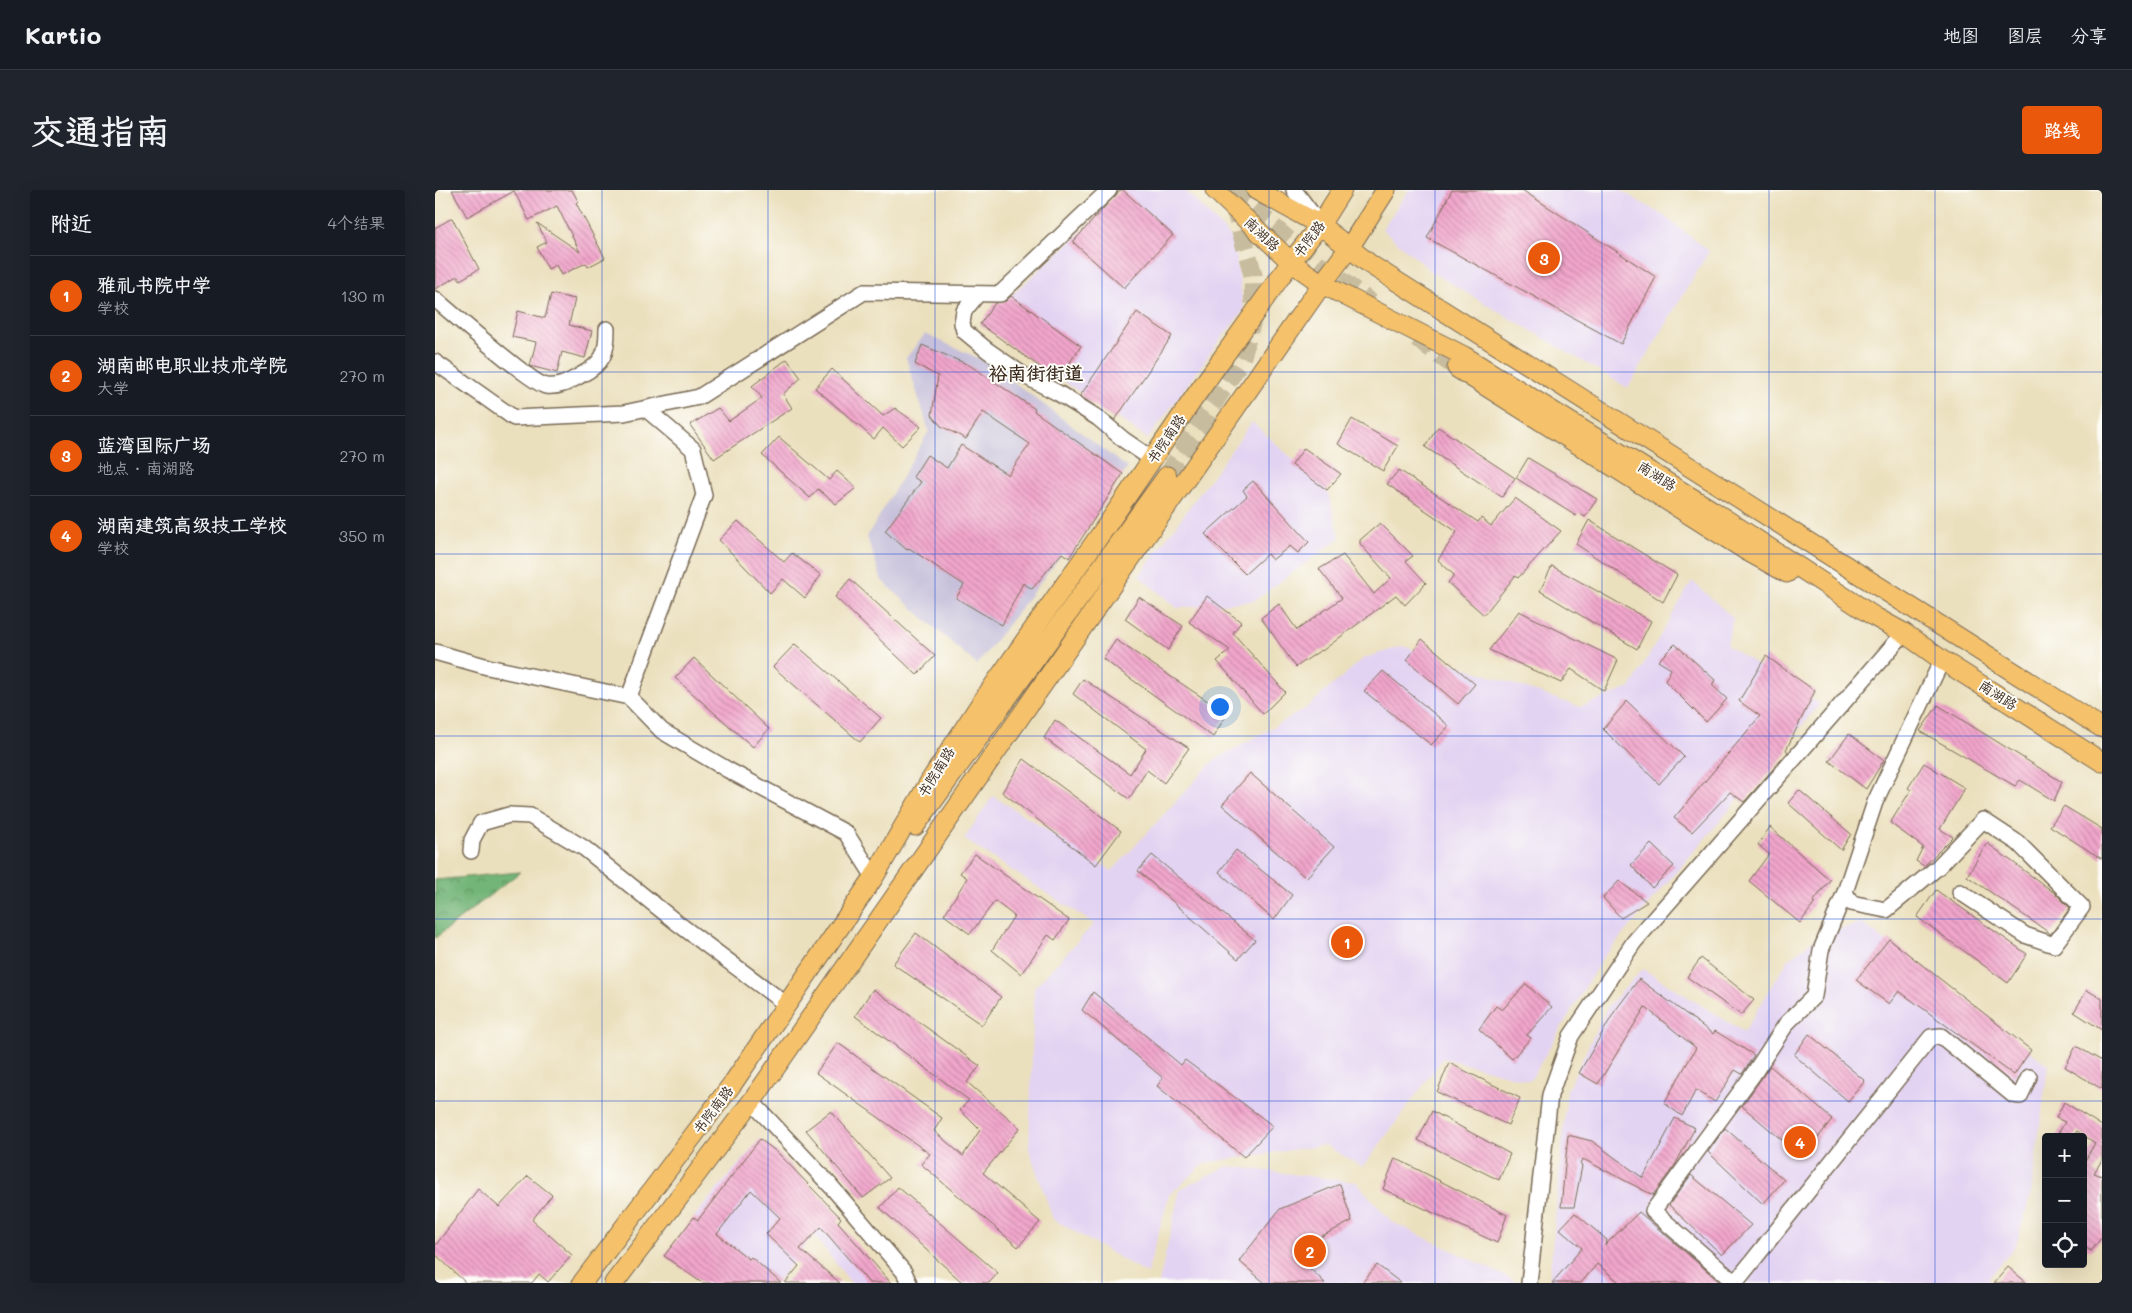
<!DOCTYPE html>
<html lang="zh">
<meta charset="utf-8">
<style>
body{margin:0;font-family:Mali,"LXGW WenKai TC",sans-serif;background:#20242c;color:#f1f3f6}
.controls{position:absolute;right:15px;bottom:15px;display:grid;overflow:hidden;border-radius:5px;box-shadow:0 5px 20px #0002}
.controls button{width:45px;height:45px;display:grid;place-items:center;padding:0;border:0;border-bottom:1px solid #363941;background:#171b24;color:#f1f3f6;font:25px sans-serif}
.you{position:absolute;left:784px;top:516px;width:18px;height:18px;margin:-12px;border:4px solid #fff;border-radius:50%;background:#1a73e8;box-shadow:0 0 0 8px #1a73e833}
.badge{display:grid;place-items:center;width:32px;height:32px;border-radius:50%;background:#ea580c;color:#fff;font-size:16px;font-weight:700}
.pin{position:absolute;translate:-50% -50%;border:2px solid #fff;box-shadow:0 1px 5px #0006}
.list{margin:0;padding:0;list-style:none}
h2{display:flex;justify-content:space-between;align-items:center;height:65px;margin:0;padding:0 20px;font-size:21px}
h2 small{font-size:16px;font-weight:400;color:#9ea1a6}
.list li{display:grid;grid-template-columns:32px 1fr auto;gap:15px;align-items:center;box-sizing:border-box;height:80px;padding:0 20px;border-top:1px solid #363941}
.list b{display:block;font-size:19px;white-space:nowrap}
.list p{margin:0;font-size:16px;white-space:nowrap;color:#9ea1a6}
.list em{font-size:16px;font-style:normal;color:#9ea1a6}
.icon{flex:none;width:28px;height:28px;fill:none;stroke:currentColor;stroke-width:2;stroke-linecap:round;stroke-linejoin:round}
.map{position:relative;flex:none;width:1667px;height:1093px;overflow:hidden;border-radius:5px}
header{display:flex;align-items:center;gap:30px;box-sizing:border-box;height:70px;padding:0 25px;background:#171b24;border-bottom:1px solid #363941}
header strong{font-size:24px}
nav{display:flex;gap:28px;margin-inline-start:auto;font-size:18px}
.intro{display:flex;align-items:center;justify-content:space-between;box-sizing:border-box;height:120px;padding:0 30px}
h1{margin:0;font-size:35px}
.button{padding:12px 22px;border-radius:5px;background:#ea580c;color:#fff;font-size:18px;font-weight:700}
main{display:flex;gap:30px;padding:0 30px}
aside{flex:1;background:#171b24;border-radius:5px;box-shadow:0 5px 20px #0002}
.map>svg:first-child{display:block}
.built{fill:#e3d3f2}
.industrial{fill:#c6c0da}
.forest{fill:url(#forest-crowns);stroke:#57704b}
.building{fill:url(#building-back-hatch)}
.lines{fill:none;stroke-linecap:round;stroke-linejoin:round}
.major-tunnel{stroke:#c8bc9e;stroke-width:19;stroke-dasharray:19 9;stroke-linecap:butt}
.minor-casing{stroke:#796a56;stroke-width:18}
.major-casing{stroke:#796a56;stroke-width:21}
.minor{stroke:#fff;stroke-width:15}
.major{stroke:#f5c16b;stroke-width:19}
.grid{fill:none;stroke:#1d4ed8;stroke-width:1;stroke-opacity:0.55}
.labels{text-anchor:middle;stroke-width:4;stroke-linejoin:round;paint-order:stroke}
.street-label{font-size:14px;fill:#3b2a1e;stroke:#fdfcf7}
.district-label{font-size:19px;font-weight:bold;fill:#3b2a1e;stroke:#fdfcf7}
</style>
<header>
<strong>Kartio</strong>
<nav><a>地图</a><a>图层</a><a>分享</a></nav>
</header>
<div class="intro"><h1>交通指南</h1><a class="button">路线</a></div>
<main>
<aside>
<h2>附近<small>4个结果</small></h2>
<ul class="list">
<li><span class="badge">1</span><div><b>雅礼书院中学</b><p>学校</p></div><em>130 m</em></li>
<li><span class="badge">2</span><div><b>湖南邮电职业技术学院</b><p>大学</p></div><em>270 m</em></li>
<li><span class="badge">3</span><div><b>蓝湾国际广场</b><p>地点 · 南湖路</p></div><em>270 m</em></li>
<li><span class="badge">4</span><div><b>湖南建筑高级技工学校</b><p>学校</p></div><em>350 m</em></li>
</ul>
</aside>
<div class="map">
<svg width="1667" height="1093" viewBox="0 0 1667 1093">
<defs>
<pattern id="forest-crowns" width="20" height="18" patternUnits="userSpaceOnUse" patternTransform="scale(1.25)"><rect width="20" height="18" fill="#73b578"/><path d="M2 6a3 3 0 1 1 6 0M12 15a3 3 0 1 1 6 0" fill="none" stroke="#609362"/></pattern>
<pattern id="building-back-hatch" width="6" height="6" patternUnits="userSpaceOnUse" patternTransform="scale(1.25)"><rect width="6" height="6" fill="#f2a6cc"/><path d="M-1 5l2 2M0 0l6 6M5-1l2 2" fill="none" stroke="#c587a5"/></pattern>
</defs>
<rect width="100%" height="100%" fill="#fdfcf7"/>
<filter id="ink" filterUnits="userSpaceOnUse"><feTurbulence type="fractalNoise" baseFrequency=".02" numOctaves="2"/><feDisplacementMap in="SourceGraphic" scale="10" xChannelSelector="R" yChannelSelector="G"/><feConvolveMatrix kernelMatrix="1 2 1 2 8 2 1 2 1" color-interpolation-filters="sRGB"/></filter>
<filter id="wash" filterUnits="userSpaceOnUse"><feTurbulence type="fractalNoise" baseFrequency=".0096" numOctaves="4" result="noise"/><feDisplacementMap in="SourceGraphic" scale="20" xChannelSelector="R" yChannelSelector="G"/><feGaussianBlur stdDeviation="1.12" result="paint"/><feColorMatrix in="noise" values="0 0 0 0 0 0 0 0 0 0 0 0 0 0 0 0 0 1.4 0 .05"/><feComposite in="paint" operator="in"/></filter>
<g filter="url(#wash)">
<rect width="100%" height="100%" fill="#ebe0be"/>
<path class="built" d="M692 0H750L799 50 809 120 784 151 713 249 545 134Z
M974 0H1185L1229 26 1274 61 1193 198 998 83 947 39Z
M817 232 892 300 905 348 819 411 742 418 704 386Z
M1257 391 1298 428 1292 456 1385 514 1166 770 1095 891 1008 868 928 977 890 955 770 973 734 1005 712 1084 618 1029 594 959 599 798 659 734 529 649 558 606 677 681 778 571 870 519 929 468 968 456 1145 517 1195 498Z
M1427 733 1613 875 1596 1004 1581 1055 1550 1093H1114L1132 900 1173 816 1208 779 1309 842 1353 770 1383 746Z
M325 949 444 1079 433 1093H416L379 1045 343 1091 259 1027Z
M793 976 921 992 957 1032 1079 1090V1093H724L745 999Z"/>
<path class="industrial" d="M490 144 552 172 693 278 542 475 447 391 432 347 494 241 471 168Z"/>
<path class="forest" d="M85 682 0 748V690Z"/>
<g id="blocks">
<path class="building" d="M17 0H137L143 11 141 13 170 68 153 77 151 73 126 85 121 75 113 79 102 57 112 52 102 33 145 62 122 16 94 30 79 1 32 27Z
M685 0H688L738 45 689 98 638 52Z
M1017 0H1087L1221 87 1186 154 992 48Z
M17 28 44 79 25 90 23 86 0 99V38Z
M116 104 140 109 134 135 157 141 150 168 127 162 122 183 95 176 101 152 77 147 83 121 110 128Z
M576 106 646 156 623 190 545 134 560 113 571 111Z
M702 122 737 146 680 230 645 206Z
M487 155 534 175 600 219 599 221 688 284 634 368 627 363 597 399 588 393 567 435 521 408 529 395 474 358 472 360 450 341 486 292 478 287 492 265 512 278 526 255 573 285 595 254 548 222 531 249 506 236 497 225 503 186 480 174Z
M352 169 366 188 348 204 357 218 279 269 255 235 283 218 294 231 327 208 317 196Z
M397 179 448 226 460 218 486 237 467 256 448 238 439 249 380 198Z
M917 229 963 256 948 281 903 254Z
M1003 237 1080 288 1067 307 990 257Z
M344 247 394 290 402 281 421 298 401 314 383 299 375 308 327 265Z
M869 258 906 284 892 300 857 275Z
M1093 268 1162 309 1150 327 1144 323 1141 326 1081 288Z
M964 280 1043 332 1046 328 1056 336 1080 308 1126 341 1083 388 1080 386 1049 425 1013 393 1019 385 1003 370 1022 342 952 294Z
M818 291 874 352 863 363 855 356 837 370 832 364 810 384 770 344 812 306 808 300Z
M1154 330 1242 385 1228 412 1141 354Z
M303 331 349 372 357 363 386 385 370 408 348 389 335 403 284 350Z
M945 333 978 366 971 371 991 393 970 415 961 405 887 461 886 460 861 477 826 428 844 414 862 440 907 408 884 379 908 365 939 404 956 388 925 354V350Z
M1117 376 1216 431 1202 459 1105 401Z
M415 389 500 466 482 485 400 407Z
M772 406 806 432 798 443 850 502 828 524 782 471 795 460 754 432Z
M704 407 748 436 733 460 690 429Z
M1084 421 1183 470 1169 501 1136 479 1126 493 1054 460Z
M987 449 1040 494 1023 514 972 470Z
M681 450 792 524 778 547 668 469Z
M360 454 446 528 425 552 338 477Z
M1240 454 1280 490 1277 495 1292 509 1271 532 1230 491 1236 479 1223 471Z
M1331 466 1380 501 1351 560 1353 562 1309 612 1295 602 1257 642 1239 628 1325 526 1304 511Z
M259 468 334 539 318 557 240 488Z
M948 481 1014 536 996 555 929 501Z
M648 489 754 558 729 593 712 580 694 609 609 548 620 530 695 584 711 559 638 504Z
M1192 511 1249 567 1224 594 1168 539Z
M1503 515 1627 592 1619 611 1585 590 1580 596 1485 541Z
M1414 544 1449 570 1431 599 1394 571Z
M589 569 686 641 661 675 567 602Z
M1489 573 1530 598 1505 639 1518 647 1489 676 1481 671 1488 657 1455 633 1476 600 1473 598Z
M815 583 899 657 871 688 787 615Z
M1364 600 1416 644 1406 660 1353 613Z
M1629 616 1667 639V669L1615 636Z
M1335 637 1395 690 1378 712 1380 713 1365 733 1314 691 1334 664 1323 655Z
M1552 653 1621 704 1635 718 1616 744 1532 686Z
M1216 654 1239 676 1217 698 1196 675Z
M801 660 857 705 839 730 784 682Z
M540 664 634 730 620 750 613 745 586 784 557 760 579 726 560 711 535 744 509 725 532 688 525 683Z
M717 665 820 750 803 769 703 681Z
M1184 691 1212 712 1186 728 1168 708Z
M1501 700 1592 764 1573 793 1482 727Z
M481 743 566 807 547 835 458 774Z
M1454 749 1596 860 1579 885 1464 801 1454 814 1421 790Z
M1266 768 1319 810 1306 825 1252 787Z
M1204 789 1278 844 1280 841 1319 865 1307 884 1300 880 1280 912 1261 900 1247 926 1229 913 1261 858 1210 817 1163 894 1144 883 1180 821Z
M1091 794 1117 817 1092 845 1096 848 1077 869 1044 839 1061 816 1067 820Z
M438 799 545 876 532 892 585 938 548 983 605 1032 583 1057 486 974 495 964 381 883 403 853 507 928 499 941 528 966 545 940 525 920 534 910 420 826Z
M1652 800 1667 809V840L1639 822Z
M658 802 746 875 750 870 838 936 809 967 722 896 728 888 647 820Z
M1374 844 1430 891 1413 911 1359 865Z
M1641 856 1667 871V899L1630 877Z
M1014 873 1085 908 1073 935 1002 902Z
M1335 876 1397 929 1368 968 1307 916Z
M1629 912 1667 936V970L1659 983 1667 986V1047L1656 1061 1648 1056V974L1660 953 1642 941 1639 947H1621L1630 932 1621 928Z
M396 921 455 988 428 1008 371 940Z
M997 921 1075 964 1064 990 983 950Z
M1240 928 1260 938 1240 975 1218 1005 1148 969 1145 974 1147 976 1139 1017H1126L1133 945 1157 951 1208 988Z
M1290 938 1349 990 1328 1014 1273 962Z
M325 949 343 963 406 1028 403 1032 456 1093H434L386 1037 365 1059 405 1093H350L364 1076 331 1044 345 1028 316 1000 282 1044 314 1069 316 1067 346 1093H267L229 1066 259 1027 263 1030Z
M960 968 1072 1025 1062 1053 948 999Z
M1256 985 1316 1035 1287 1065 1234 1015Z
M93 986 117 1005 97 1030 137 1065 113 1092 104 1084 97 1093H31L0 1064V1056L43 999 64 1017Z
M905 994 917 1031 857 1061 890 1093H830L804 1071 845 1019Z
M463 997 563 1083 554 1093H528L445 1018Z
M1204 1022 1286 1093H1185L1162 1074 1146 1093H1117L1147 1058 1125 1039 1140 1023 1172 1050 1170 1055Z
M942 1075 966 1093H927Z
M1573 1077 1592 1093H1559Z"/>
</g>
</g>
<g filter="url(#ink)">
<use href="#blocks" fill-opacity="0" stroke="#796a56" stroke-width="1"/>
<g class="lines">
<path class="major-tunnel" d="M797 0 862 58 936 113
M982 148 1022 178
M732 286 806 170 819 123 818 85 795 0"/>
<defs>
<path id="minor" d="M859 0 883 32
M543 104 529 121 527 133 529 141 552 160 588 185 623 203 663 228 689 250 717 269
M0 109C17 123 97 194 111 196 125 198 135 191 146 185 169 173 172 163 172 139
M0 172 79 228 189 223 264 207 429 102 565 104 674 0
M0 462 53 477 194 507 227 541 293 580 411 643 439 687
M1507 470 1440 612 1410 702 1416 713 1451 720 1503 677 1548 630 1583 653 1647 717 1619 755 1590 745 1525 702
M194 507 269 305 258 259 211 219
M36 661 37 650 46 633 74 625 95 626 149 658 241 732 352 815
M316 911 395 995 469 1082 474 1093
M1094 1093 1115 905 1136 846 1199 752 1469 443
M1300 1093 1218 1021 1317 886 1352 833 1379 806 1386 760 1410 702
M1300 1093 1496 847 1506 846 1578 905 1585 906 1594 887"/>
<path id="major" d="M780 0 856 72 887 94 1029 166 1278 321 1440 427 1469 443 1507 470 1667 572
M821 0 885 35 936 75 1667 538
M1022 178 1312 361 1352 383
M480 636 732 286
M147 1093 298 893 439 687 495 591 544 516 672 335 761 205 856 72 885 35 907 0
M179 1093 320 907 887 94 914 58 951 0"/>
</defs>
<use href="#minor" class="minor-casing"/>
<use href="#major" class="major-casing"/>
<use href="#minor" class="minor"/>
<use href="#major" class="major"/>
</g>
</g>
<path class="grid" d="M167 0V1093M333 0V1093M500 0V1093M667 0V1093M834 0V1093M1000 0V1093M1167 0V1093M1334 0V1093M1500 0V1093M0 182H1667M0 364H1667M0 546H1667M0 729H1667M0 911H1667"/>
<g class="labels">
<g class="street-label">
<text transform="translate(827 44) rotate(43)" y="5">南湖路</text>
<text transform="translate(874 49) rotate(-53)" y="5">书院路</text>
<text transform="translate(731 249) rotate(-56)" y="5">书院南路</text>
<text transform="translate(1222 286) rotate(32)" y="5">南湖路</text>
<text transform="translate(1563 505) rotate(33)" y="5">南湖路</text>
<text transform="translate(501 582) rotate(-58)" y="5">书院南路</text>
<text transform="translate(278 920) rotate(-53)" y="5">书院南路</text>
</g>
<g class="district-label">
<text x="601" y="190">裕南街街道</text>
</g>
</g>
</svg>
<div class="controls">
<button>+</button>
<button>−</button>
<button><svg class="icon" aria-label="locate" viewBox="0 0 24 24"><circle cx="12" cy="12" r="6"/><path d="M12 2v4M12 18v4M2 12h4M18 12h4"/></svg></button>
</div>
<div class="you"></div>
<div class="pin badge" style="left:912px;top:752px">1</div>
<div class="pin badge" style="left:875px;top:1061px">2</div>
<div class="pin badge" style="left:1109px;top:68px">3</div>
<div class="pin badge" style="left:1365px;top:952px">4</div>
</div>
</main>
